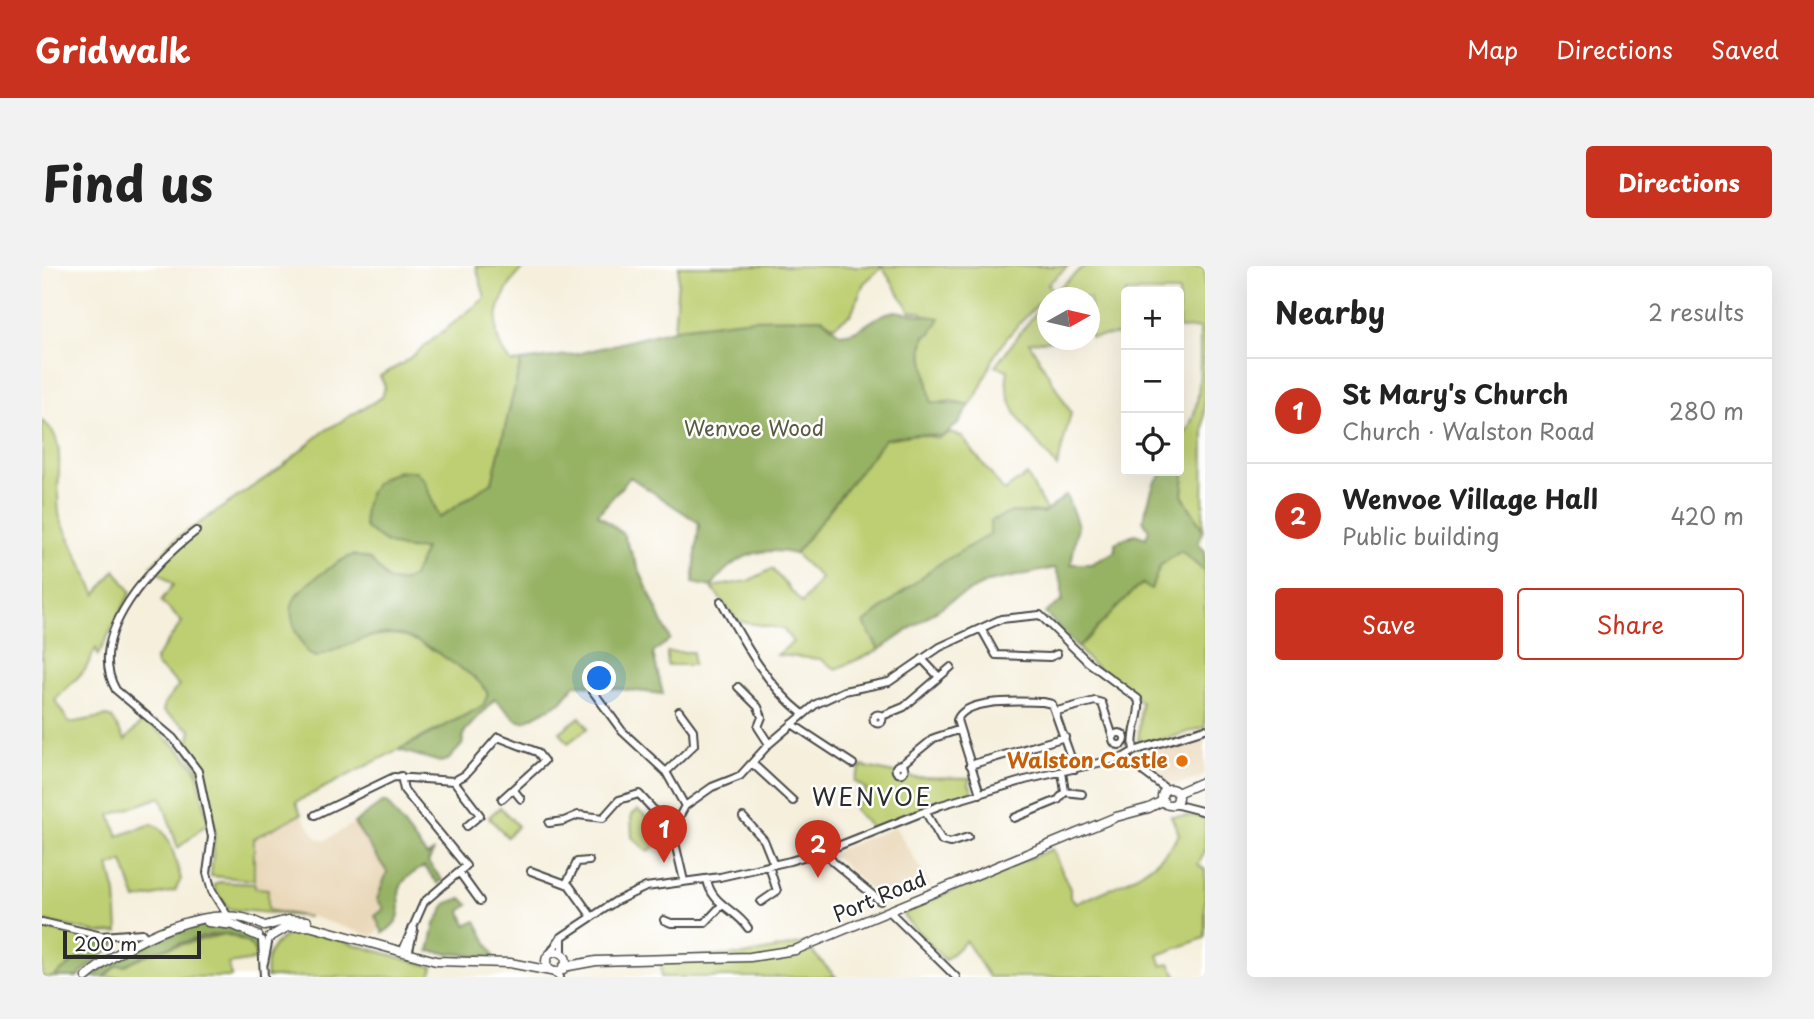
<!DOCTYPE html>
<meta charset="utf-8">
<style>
body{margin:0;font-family:"Playpen Sans",sans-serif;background:#f2f2f2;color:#222}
.controls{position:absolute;right:21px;top:21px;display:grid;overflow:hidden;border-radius:7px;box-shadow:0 7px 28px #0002}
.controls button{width:63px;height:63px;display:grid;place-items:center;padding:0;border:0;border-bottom:2px solid #e0e0e0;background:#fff;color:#222;font:35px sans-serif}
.compass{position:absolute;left:995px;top:21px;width:63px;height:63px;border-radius:50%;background:#fff;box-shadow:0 7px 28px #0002;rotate:82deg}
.scale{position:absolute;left:21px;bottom:18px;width:138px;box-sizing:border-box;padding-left:7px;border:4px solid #2b2b2b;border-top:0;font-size:19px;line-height:24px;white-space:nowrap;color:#2b2b2b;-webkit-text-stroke:5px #fff;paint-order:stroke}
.you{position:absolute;left:558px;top:413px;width:24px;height:24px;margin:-18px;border:5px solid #fff;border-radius:50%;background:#1a73e8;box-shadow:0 0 0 10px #1a73e833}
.badge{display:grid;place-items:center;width:46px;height:46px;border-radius:50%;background:#c8321e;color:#fff;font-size:23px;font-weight:700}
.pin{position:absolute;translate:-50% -58px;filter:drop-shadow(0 2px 4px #0008)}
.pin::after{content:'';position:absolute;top:37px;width:24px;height:21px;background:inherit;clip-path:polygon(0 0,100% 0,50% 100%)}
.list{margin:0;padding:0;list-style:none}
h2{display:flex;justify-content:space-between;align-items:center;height:91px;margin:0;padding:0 28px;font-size:30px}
h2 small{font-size:23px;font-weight:400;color:#767676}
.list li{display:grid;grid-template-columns:46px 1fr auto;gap:21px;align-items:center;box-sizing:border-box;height:105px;padding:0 28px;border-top:2px solid #e0e0e0}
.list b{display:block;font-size:26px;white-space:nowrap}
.list p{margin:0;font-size:23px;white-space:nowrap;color:#767676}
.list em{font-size:23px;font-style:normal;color:#767676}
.actions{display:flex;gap:14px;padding:21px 28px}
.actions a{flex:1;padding:16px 0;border:2px solid #c8321e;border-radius:7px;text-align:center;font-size:24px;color:#c8321e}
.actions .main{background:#c8321e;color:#fff}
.icon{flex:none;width:38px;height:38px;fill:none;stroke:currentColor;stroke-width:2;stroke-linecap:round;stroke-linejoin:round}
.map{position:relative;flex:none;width:1163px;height:711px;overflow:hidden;border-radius:7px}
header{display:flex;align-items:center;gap:42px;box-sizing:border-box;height:98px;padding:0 35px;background:#c8321e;color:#fff}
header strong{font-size:33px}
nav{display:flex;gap:38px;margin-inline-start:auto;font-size:24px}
.intro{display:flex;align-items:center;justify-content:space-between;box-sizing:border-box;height:168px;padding:0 42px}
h1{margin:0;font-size:49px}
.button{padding:18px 32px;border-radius:7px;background:#c8321e;color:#fff;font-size:24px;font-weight:700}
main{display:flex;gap:42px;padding:0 42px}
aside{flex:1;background:#fff;border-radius:7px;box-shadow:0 7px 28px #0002}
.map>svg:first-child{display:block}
.built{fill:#ead8ba}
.green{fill:#bdcf72;stroke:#747d4e;stroke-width:2}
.forest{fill:#96b264;stroke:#606e48;stroke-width:2}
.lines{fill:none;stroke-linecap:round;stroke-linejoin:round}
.minor-casing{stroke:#494846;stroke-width:10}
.major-casing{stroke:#494846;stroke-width:11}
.minor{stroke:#fff;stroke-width:6}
.major{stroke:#fff;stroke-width:8}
.food-dot{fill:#e8710a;stroke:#fff;stroke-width:2.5}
.labels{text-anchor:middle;stroke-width:5;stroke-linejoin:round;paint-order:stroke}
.park-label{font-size:21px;fill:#575c40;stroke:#fff}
.food-label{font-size:21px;font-weight:bold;fill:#c56008;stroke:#fff;text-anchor:end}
.street-label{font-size:21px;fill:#2b2b2b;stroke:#fff}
.quarter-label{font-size:24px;letter-spacing:2px;fill:#2b2b2b;stroke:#fff}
</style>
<header>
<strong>Gridwalk</strong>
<nav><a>Map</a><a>Directions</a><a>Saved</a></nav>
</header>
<div class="intro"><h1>Find us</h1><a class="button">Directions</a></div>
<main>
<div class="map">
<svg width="1163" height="711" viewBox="0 0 1163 711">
<rect width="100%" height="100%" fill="#fff"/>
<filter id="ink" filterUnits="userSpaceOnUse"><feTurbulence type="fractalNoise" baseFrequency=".0143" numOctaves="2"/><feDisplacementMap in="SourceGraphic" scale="14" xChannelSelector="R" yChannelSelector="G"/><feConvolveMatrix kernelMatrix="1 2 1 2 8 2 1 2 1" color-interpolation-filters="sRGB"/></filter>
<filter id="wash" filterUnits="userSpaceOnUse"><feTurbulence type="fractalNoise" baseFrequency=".00686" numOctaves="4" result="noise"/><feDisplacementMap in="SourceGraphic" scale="28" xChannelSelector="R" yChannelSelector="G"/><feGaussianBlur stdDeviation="1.57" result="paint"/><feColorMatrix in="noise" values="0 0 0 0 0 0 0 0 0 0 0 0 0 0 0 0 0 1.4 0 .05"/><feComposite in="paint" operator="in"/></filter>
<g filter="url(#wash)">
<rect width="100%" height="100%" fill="#f5efdc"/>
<path class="built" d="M1163 465V509L1155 513 1133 519 1123 518 1093 493 1091 488Z
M259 548 275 572 282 575 312 557 346 606 335 633 342 643 336 657 339 663 330 670 264 649 225 644 213 622 212 572Z
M853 561 889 620 846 634 838 632 792 590 798 583Z"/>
<path class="green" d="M434 0H483C458 26 440 66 470 97L479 95 450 216 397 252 383 216 374 206 354 205 383 283 371 312 359 316 347 315 328 294 297 295 255 328 250 340 253 365 266 388 274 391C310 377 345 356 383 377 394 383 403 392 414 399 428 408 445 415 446 433L441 440 254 536 259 548 212 572V614L169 610 173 564 163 515 145 483 149 464 121 445 123 437 137 419 114 399 113 393 140 356 119 335 131 319 109 300 134 273 238 202 281 166 340 131 343 120 338 110 360 98 443 32Z
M637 0H1026L1006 18 1010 23C991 45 963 68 950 95 942 111 940 124 928 139L911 135 889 137 880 82 883 70 894 60 879 46 868 45 840 1 822 17 809 48 792 60 780 52 710 53 632 64Z
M1042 0H1163L1161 263 1140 229 1144 185 1137 182V176C1163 146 1157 100 1158 62L1137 63V26H1084V68L1048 71V32H1006V74H1011L987 76 1029 147 1015 201C994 173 957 142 966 104L953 100 1006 31Z
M0 155C30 173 10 222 18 252L54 329 73 304 89 326 56 389 54 382 43 404 13 434 27 457 66 450 70 452 83 474 103 453 142 488 155 505 166 557 136 582 119 531 68 549 76 570 110 558C128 563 134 597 139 613L133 625 94 634 81 596 67 600 74 627 76 666 57 667 0 655Z
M907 167 919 170 962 225 985 209 1005 246 988 245 894 300 822 357 837 384 794 403 778 393 735 389 751 376 741 363 696 355 669 321 706 315 730 303 760 337 779 312 753 288 843 173 874 168 896 172Z
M1140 284 1163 306V461L1096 481 1099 436 1048 396 1036 382 1090 326 1100 318 1109 322 1118 300Z
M625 386H651V399H625Z
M538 451 546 462 526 477 518 466Z
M820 500 870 511 928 512 927 518 931 525 830 563 811 542 824 523 812 515Z
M458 541 476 560 465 571 447 551Z
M596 544 625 568 606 586 590 571 589 549Z
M1129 550H1163V586L1156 598 1163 604V668L1162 672 1116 689 1120 700 1128 697 1135 711H947L924 675 903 694 862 651 865 644 1010 583 1028 623V631L1035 637C1074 620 1115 607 1137 568Z
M177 616 213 618V622L226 623V644L267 651 187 643 174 626 172 619Z
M0 662 52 671 55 679 11 711H0Z
M262 664 391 701 388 711H225C221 685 238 667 262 664Z
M183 668 208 677 218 693 187 698 189 711H62L75 699 82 700 105 687Z
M762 677 794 711H619V691L702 689Z"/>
<path class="forest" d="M853 45 898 52 889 67 883 70 880 82 889 136 928 139 916 158 901 170 874 168 843 173 753 288C718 279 690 291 669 321L651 317 657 257 588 211 556 248 581 268 628 373 611 387 621 428 534 418 519 436 482 456 474 454 453 433 423 465 420 479 406 494 398 496 357 484 441 440 446 428C436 410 421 405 405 393 344 351 337 369 274 391 264 387 261 380 257 371 252 363 248 349 250 340 253 322 296 295 311 289L328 293 347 315 359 316 371 311 383 283C357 285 343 279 323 261 319 225 336 204 374 205L383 216 397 252 450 216 479 95 535 88 643 61 710 53 780 52 798 68C825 66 829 49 853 45Z
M1137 182 1144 185 1140 229 1161 264 1156 278 1163 285V306L1139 285 1118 300 1109 323 1100 318 1090 326 1036 382 1003 347 1020 335V318L1013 302 946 316 910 334 837 384 822 357 894 300 948 268V255L970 246 1002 247 1024 229 1036 259 1029 298H1049L1073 286V277L1093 268 1104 272 1107 264 1101 254 1112 217 1123 205H1137Z
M340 537H345L385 590 392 585 386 596 400 614 396 618 382 600C377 604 367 609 364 613 346 631 373 647 341 667L333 650 342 643 335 633 345 606 312 557Z
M420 632 427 639 419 645 424 659 434 655 453 692 387 685 393 658 405 637Z
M157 658C180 660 221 661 218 693 211 680 199 668 183 668 161 668 100 688 82 700L75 699 62 711H49L87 685Z
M72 671 78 674 35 711H11L59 676Z"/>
</g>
<g filter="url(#ink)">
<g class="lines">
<defs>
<path id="minor" d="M154 265C113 296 42 369 74 424L131 472 156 505 170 571 165 607 170 625 187 652
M679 335C701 375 724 419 761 448
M939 362 954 389 1008 391 1015 388
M880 393 897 411
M696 421 716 441 720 451 716 461 727 478
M550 424 580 465 624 506 643 540
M1015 445 1053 435 1060 437 1071 471
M831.5 453a4.5 4.5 0 1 1 9 0a4.5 4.5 0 1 1-9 0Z
M840 450 862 441 909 401
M750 458 811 498
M1071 473a6 6 0 1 1 12 0a6 6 0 1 1-12 0Z
M1082 491 1124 523
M711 498 751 535
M853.5 503a4.5 4.5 0 1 1 9 0a4.5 4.5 0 1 1-9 0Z
M859 499 892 472 916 464
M928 499 1023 471
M624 506 652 479 651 464 637 445
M359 510 362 524 424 600 382 636 360 686
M412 515 438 549 425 560
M471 523 479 533
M1023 526 1040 528
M938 528 915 454C924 431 980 436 1001 436L1010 438 1033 503
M1132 538 1163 546
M883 545 900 575 908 577 926 571
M273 549 352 511 412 515 423 509 456 471 495 486 502 495 460 533
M701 551 722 574 732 599
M972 552 1016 534 1023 526 1020 506
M507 557 522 555 536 549 561 552 577 534 597 528 630 564
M784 585 791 596 838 635
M489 605 527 619 550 651
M417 606 438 635
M665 613C669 639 694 643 706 662
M642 615 630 564 643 540 670 521 698 510 727 478 774 438 802 425 847 416 898 381 959 353 998 349 1046 396 1096 433C1101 445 1088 467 1092 485
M524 618 535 596 547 595
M719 636 735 625 727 600
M848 646 914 711
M622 654 629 657H663L680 639
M0 656 60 670 100 667 104 672
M220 674 222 711
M366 688 372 663
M508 688 518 672 574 635 604 621 678 611 748 595 791 582 899 539 983 514 1082 491 1092 485 1163 463
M520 688V672
M222 697 227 672
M511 705 518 711"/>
<path id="major" d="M1120 531a8 8 0 1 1 16 0a8 8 0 1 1-16 0Z
M1135 527 1163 515
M166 656 192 659 216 670
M223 660 246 654 265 655
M228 671 245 661 267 660 394 695 468 697 509 705
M504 696a10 10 0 1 1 20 0a10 10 0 1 1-20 0Z
M521 701 554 695 708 691 753 684 1074 551 1107 542 1120 535
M44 711C83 677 172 630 222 660"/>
</defs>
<use href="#minor" class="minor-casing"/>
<use href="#major" class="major-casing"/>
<use href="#minor" class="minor"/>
<use href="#major" class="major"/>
</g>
</g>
<circle class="food-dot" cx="1140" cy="495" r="7"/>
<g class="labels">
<g class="park-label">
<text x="712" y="170">Wenvoe Wood</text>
</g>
<g class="food-label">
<text x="1126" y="502">Walston Castle</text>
</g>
<g class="street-label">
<text transform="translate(838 631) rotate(-23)" y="7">Port Road</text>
</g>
<g class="quarter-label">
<text x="830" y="540">WENVOE</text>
</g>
</g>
</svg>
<div class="controls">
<button>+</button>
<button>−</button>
<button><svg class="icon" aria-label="locate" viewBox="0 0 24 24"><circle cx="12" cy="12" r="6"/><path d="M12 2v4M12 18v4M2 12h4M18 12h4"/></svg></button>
</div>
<svg class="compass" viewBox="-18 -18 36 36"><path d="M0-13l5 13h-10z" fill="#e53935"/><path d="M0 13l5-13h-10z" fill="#767676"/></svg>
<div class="scale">200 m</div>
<div class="you"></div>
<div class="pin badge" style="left:622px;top:597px">1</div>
<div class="pin badge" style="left:776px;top:612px">2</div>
</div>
<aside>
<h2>Nearby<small>2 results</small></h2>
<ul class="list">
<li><span class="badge">1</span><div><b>St Mary's Church</b><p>Church · Walston Road</p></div><em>280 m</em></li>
<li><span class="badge">2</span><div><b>Wenvoe Village Hall</b><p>Public building</p></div><em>420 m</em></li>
</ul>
<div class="actions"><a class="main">Save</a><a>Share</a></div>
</aside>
</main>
